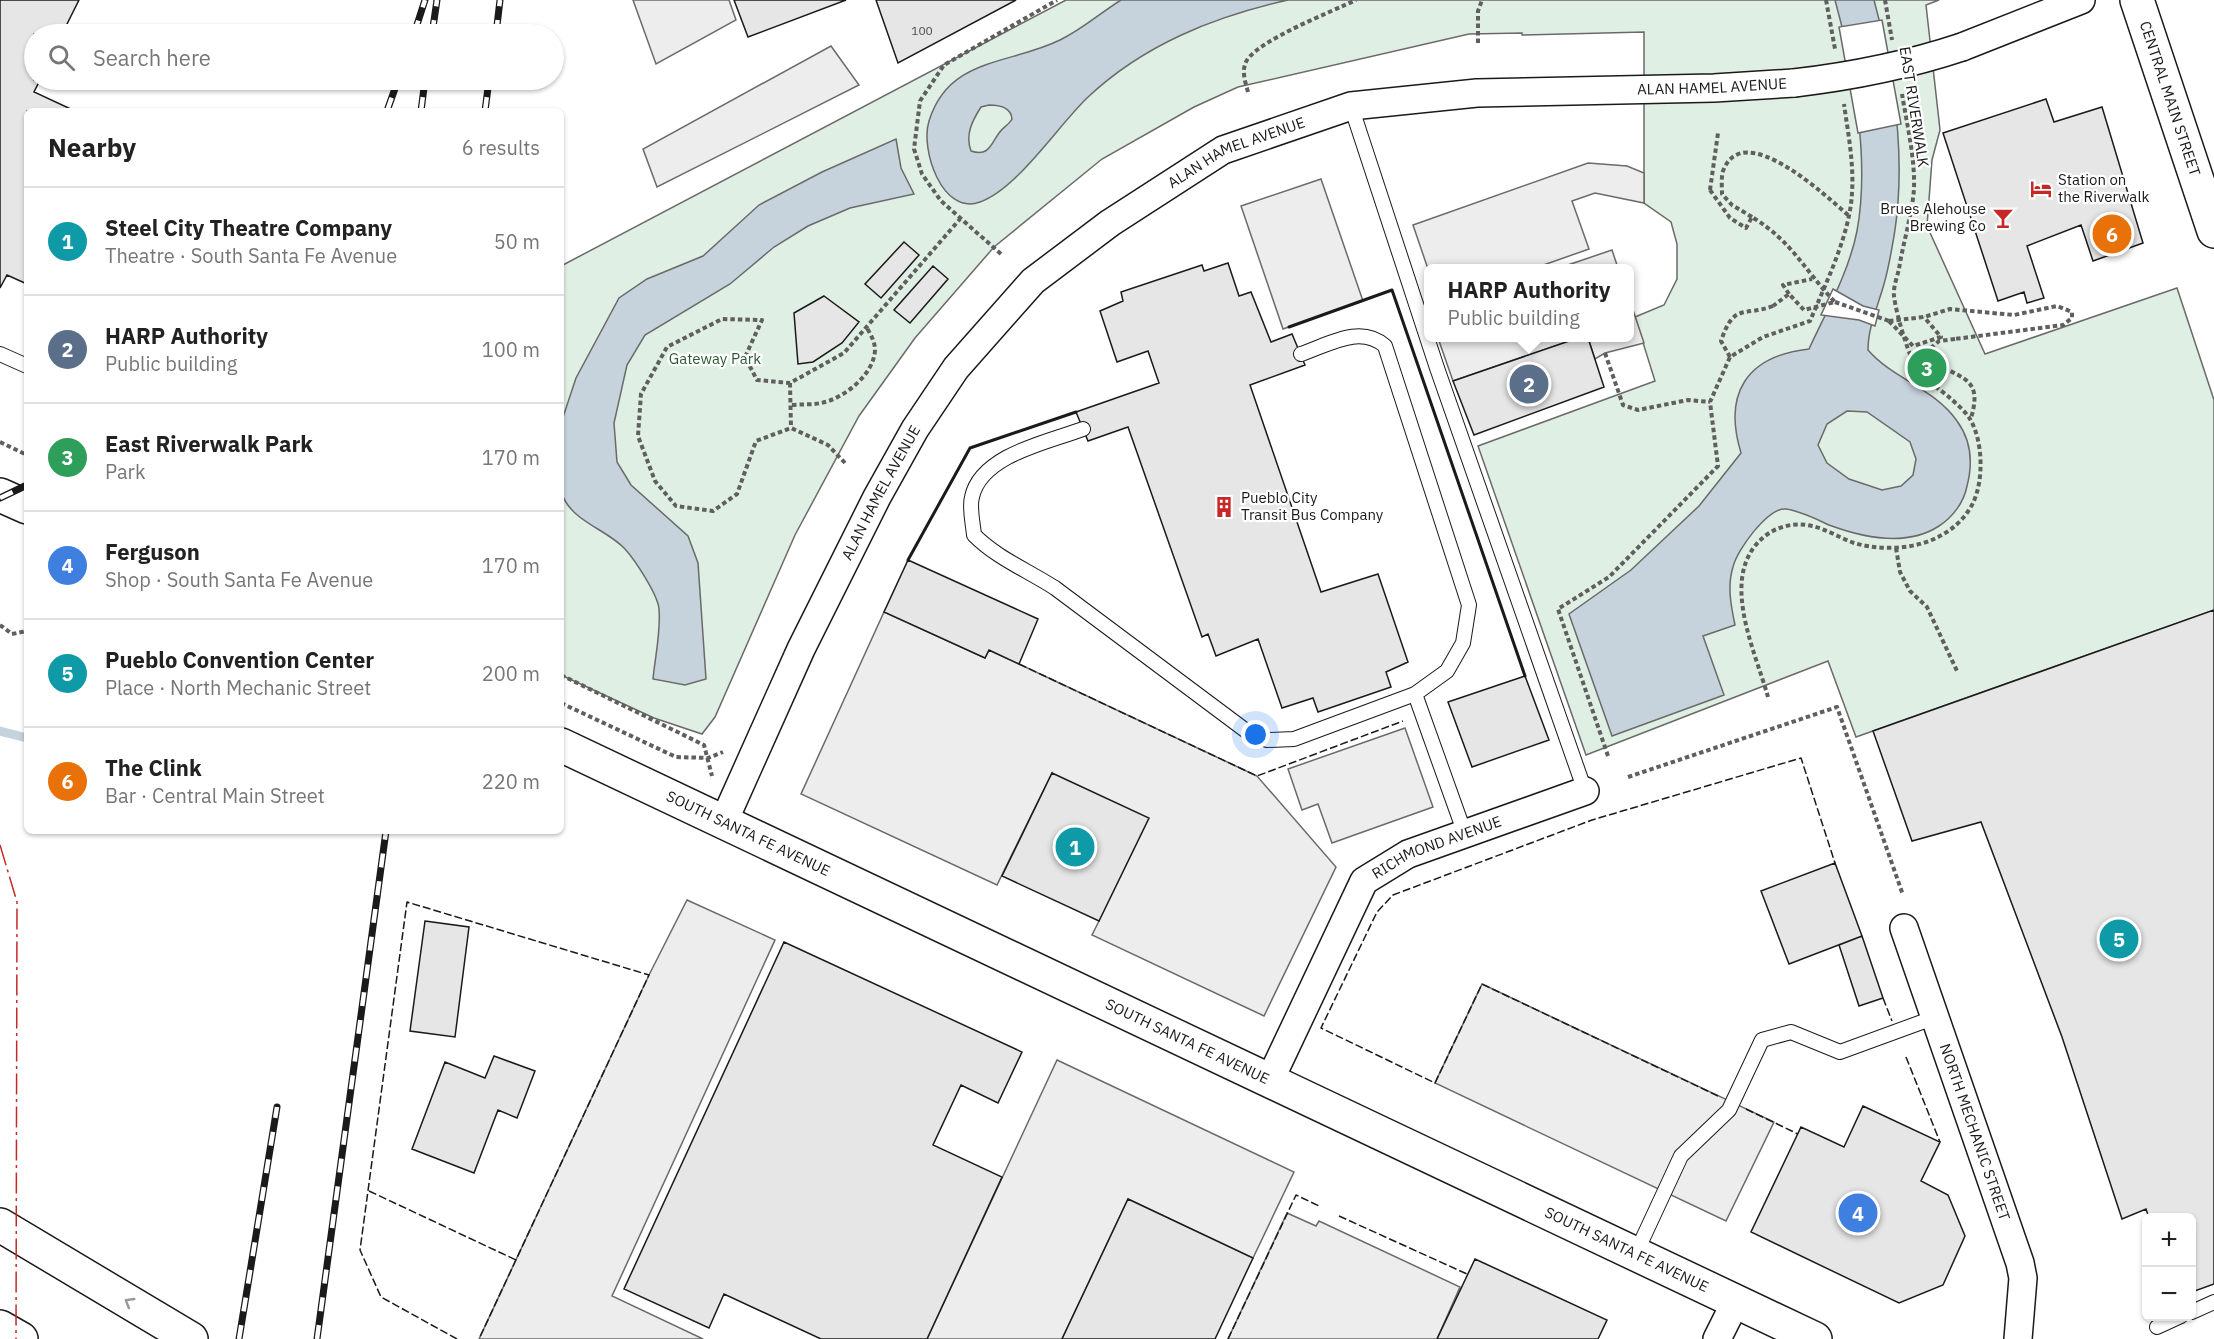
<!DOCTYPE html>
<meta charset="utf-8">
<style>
body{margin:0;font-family:"IBM Plex Sans",sans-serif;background:#f2f2f2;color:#222}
.controls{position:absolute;right:18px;bottom:18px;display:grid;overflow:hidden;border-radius:9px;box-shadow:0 2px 4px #0004}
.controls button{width:54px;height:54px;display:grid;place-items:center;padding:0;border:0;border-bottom:2px solid #e0e0e0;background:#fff;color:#222;font:30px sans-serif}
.you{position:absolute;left:1256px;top:735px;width:21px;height:21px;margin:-15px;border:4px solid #fff;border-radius:50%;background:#1a73e8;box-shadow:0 0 0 9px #1a73e833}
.badge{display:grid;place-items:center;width:39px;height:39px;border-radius:50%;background:#d93025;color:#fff;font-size:20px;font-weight:700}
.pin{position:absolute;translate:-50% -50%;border:3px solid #fff;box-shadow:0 2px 6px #0006}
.popup{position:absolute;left:1424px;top:264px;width:210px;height:78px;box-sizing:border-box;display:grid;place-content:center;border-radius:9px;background:#fff;filter:drop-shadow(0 2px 4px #0005);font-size:20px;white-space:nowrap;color:#767676}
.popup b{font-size:22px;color:#222}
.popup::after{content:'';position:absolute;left:50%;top:100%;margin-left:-12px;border:12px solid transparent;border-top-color:#fff}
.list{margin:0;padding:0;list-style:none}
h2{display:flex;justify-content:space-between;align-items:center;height:78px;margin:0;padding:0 24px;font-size:26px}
h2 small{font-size:20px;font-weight:400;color:#767676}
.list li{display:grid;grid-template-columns:39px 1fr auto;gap:18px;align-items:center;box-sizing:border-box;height:108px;padding:0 24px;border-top:2px solid #e0e0e0}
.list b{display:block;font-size:22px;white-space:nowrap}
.list p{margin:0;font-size:20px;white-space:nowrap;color:#767676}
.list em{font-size:20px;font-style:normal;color:#767676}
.icon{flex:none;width:33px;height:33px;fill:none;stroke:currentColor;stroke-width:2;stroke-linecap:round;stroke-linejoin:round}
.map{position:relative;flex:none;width:2214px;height:1339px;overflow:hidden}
.search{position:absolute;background:#fff;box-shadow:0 2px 4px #0004;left:24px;top:24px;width:540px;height:66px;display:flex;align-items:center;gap:15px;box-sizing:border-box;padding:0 21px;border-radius:33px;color:#767676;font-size:22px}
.panel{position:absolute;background:#fff;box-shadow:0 2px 4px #0004;left:24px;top:108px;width:540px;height:726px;border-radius:9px}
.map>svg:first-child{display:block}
.green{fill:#e0efe3;stroke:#6a6a6a;stroke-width:1.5}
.parking{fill:#ededed;stroke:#6a6a6a;stroke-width:1.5}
.water{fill:#c6d2dc;stroke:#6a6a6a;stroke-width:1.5;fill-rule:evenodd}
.pier{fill:#fff;stroke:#6a6a6a;stroke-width:1.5}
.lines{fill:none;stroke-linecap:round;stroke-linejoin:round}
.stream{stroke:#c6d2dc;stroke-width:9}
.building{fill:#e6e6e6;stroke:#1a1a1a;stroke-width:1.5}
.service-casing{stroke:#1a1a1a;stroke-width:16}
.minor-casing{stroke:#1a1a1a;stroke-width:30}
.tertiary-casing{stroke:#1a1a1a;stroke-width:36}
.secondary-casing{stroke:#1a1a1a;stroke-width:36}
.motorway-casing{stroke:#1a1a1a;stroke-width:36}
.path{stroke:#5f5f5f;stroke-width:4;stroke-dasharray:4.5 3;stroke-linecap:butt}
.service{stroke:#fff;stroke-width:14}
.minor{stroke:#fff;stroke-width:27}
.tertiary{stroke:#fff;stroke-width:33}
.secondary{stroke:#fff;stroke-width:33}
.motorway{stroke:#fff;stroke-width:33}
.rail-casing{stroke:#1a1a1a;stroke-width:7}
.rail{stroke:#fff;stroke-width:4.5;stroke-dasharray:14;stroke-linecap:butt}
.minor-bridge-casing{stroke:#1a1a1a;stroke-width:30;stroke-linecap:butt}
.path-bridge{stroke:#5f5f5f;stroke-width:4;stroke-dasharray:4.5 3;stroke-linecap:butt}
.minor-bridge{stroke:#fff;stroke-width:27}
.fence{stroke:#1a1a1a;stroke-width:1.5;stroke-dasharray:8 3;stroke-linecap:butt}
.wall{stroke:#1a1a1a;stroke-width:3}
.power{stroke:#c62828;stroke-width:1.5;stroke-dasharray:21 4.5 3 4.5;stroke-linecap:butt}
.oneway{stroke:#989898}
.labels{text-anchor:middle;stroke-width:4.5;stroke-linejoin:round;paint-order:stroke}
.number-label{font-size:12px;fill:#4d4d4d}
.street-label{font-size:15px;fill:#1a1a1a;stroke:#fff}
.poi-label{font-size:15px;fill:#1a1a1a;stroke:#fff;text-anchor:start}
.park-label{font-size:15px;fill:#2b5a34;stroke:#fff}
</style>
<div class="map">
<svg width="2214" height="1339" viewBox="0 0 2214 1339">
<rect width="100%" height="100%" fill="#fff"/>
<path class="green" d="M1066 0H1939L1926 5 1940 130 1932 160 1927 226 1985 354 2177 288 2214 400V610L1856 737 1828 661 1586 755 1478 446 1655 381 1635 317 1664 305 1677 279V244L1671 222 1644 203V32L1522 35V33L1469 34 1238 87 1194 107 1102 159 994 247 915 338 859 416 795 535 715 717 702 734 654 718 561 675V266Z"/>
<path class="parking" d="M633 0H729L736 20 656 64Z
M831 46 859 85 657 187 643 149Z
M1588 163 1627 166 1644 173V203L1595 193 1572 201 1589 249 1535 268 1428 269 1413 225Z
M1321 179 1363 301 1283 329 1241 206Z
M1612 250 1618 268H1559Z
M1630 301 1644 343 1605 353 1595 359 1588 338H1630Z
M1438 338H1578L1453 381Z
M884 612 985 658 989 650 1257 776 1336 867 1264 1016 1092 935 1099 921 1052 773 997 885 801 794Z
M1405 728 1433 807 1332 843 1318 804 1302 810 1288 769Z
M687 900 775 940 612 1296 703 1339H479L649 975Z
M1482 984 1774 1122 1726 1221 1435 1083Z
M1057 1060 1294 1172 1253 1258 1128 1199 1062 1339H927Z
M1287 1213 1316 1226 1319 1221 1460 1287 1437 1339H1228Z"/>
<path class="water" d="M1121 0H1288C1213 17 1143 45 1087 98 1057 127 1017 189 980 202 942 216 920 149 929 121 949 57 1009 65 1060 40 1083 29 1100 13 1121 0ZM989 105C999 105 1011 107 1012 119 1009 125 1003 127 999 133 991 144 989 157 971 151 965 135 972 121 981 107Z
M1835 0H1874C1894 74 1906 154 1895 230 1892 248 1889 267 1884 284 1878 306 1868 327 1868 350 1893 379 1934 388 1957 421 1971 440 1973 463 1967 486 1964 502 1953 517 1939 526 1907 547 1864 538 1829 525 1816 519 1801 511 1786 509 1768 507 1737 550 1733 567 1727 586 1731 606 1735 625L1703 636 1724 695 1612 736 1569 614 1631 570 1699 506 1741 453C1723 394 1746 356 1809 349 1826 312 1849 272 1857 231 1870 161 1854 68 1835 0ZM1847 411 1867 412 1910 442 1916 459 1913 475 1901 486 1882 490 1849 479 1827 463 1818 445 1827 424Z
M896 139 901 168 914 194 850 208 808 226 774 247 730 284 645 335 627 365 614 423 617 462 631 485 688 536 698 563 706 679 685 685 653 679C655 657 661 632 659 609 658 595 635 560 625 549 607 529 569 521 561 491V423L576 378 619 298 647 279 703 256 759 205 822 172Z"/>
<path class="pier" d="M1882 20 1901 124 1858 133 1839 27Z
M1833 289 1863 306 1879 310 1875 326 1859 320 1821 315Z"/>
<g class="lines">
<path class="stream" d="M0 731 27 738"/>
</g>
<path class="building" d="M0 0H79L62 34H34V80H40L34 92 75 111H27V284L7 275 0 288Z
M734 0H846L748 37Z
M876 0H1016L898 63Z
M2046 99 2054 122 2102 107 2143 243 2093 261 2081 225 2027 246 2044 298 2027 303 2024 292 1998 301 1943 133Z
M904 242 919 255 881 298 865 284Z
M1228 263 1239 296 1251 292 1271 342 1292 334 1305 365 1250 385 1321 592 1378 574 1408 662 1386 672 1391 687 1318 712 1313 698 1282 708 1258 639 1216 656 1208 634 1202 637 1128 427 1088 441 1076 412 1159 383 1148 351 1117 362 1100 311 1123 301 1121 292 1202 265 1204 271Z
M933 266 948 279 910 323 894 310Z
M824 296 859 322 842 343 813 362 798 364 794 313Z
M1578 338H1588L1604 387 1474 435 1453 381Z
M908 560 1038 619 1019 664 989 650 985 658 884 612Z
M2214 610V1284L2192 1292V1218H2149L2146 1209 2122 1219 2062 1037 1981 822 1912 841 1873 731Z
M1525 676 1549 740 1472 767 1448 702Z
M1052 773 1149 818 1099 921 1002 876Z
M1835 863 1862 936 1789 964 1761 891Z
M425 921 469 927 455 1037 410 1031Z
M1862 936 1883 998 1859 1006 1839 945Z
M784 942 1022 1052 998 1103 961 1085 933 1145 1002 1177 927 1339H821L724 1294 709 1328 624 1289Z
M494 1056 535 1071 517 1118 498 1110 474 1173 412 1149 445 1062 485 1078Z
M1863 1106 1940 1142 1921 1181 1948 1195 1965 1236 1943 1285 1899 1303 1751 1232 1801 1127 1844 1147Z
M1128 1199 1253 1258 1215 1339H1062Z
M1475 1259 1607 1320 1598 1339H1437Z"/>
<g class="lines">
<defs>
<path id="service" d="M1351 106 1437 368 1585 791
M0 354 27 366
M1083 429C1048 442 981 455 972 497 969 508 973 523 974 535 997 558 1027 570 1055 588L1249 733 1267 740 1294 739 1415 694 1447 671 1463 643 1469 605 1385 346C1360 324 1328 345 1301 354
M1415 694 1465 834
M1636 1253 1681 1156 1729 1110 1762 1040 1791 1032 1840 1052 1933 1018
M2192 1312 2214 1302
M2157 1327 2181 1316"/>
<g id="minor">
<path d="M1962 47 2081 0"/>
<path id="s1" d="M724 821 801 649 877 497 915 429 956 368 1033 281 1110 223 1223 150 1351 106 1477 93 1714 88 1794 83"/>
<path id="s2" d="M1904 928 2020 1263 2023 1278 2018 1339"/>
<path id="s3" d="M1269 1082 1364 881 1408 854 1585 791"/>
<path d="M1717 1339 1736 1301"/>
</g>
<g id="tertiary">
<path id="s4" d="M2137 0 2214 231"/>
</g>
<g id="secondary">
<path d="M0 495 27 507"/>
<path id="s5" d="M561 745 1815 1339"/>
</g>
<path id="motorway" d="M0 1225 191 1339
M0 1327 21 1339"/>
</defs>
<use href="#service" class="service-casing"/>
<use href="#minor" class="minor-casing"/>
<use href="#tertiary" class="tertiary-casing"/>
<use href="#secondary" class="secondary-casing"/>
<use href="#motorway" class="motorway-casing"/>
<path class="path" d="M1826 0 1835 49
M1885 0 1892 40
M1478 43V11L1482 0
M1248 92C1245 81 1241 70 1247 60 1261 39 1331 12 1356 0
M1710 190 1718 133
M1752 217 1732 205 1722 194C1722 187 1721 177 1723 171 1743 117 1827 197 1848 215
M1001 254 941 201 922 174 914 149 920 101 944 65 1057 0
M1789 294 1783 285 1812 279
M1835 302 1889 321
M1955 339 1939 341 1931 348V357C1954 381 1985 372 1971 418
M1605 353 1623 405 1638 410 1688 400 1710 402
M1730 357 1721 341C1734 302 1744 317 1773 306
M790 383 791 428
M792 405C802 404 812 405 821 403 843 399 874 375 875 350 875 342 871 335 867 328
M0 442 27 455
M845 463 828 445 791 428 756 441 737 494 713 511 676 506 655 481 638 436 641 394 667 347 722 319 762 320 745 357 757 380 790 383 844 353 960 219
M1896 548 1900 572 1910 591 1927 607 1957 671
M0 625 12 634 27 631
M561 675 704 745 712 776
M1768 697C1755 650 1717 574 1765 536 1778 526 1795 522 1812 526 1826 529 1840 538 1854 543 1896 555 1951 546 1973 503 1984 480 1983 441 1970 419 1966 412 1957 404 1951 399 1942 390 1928 383 1920 373 1909 360 1896 313 1894 296 1893 288 1897 277 1899 269 1903 243 1912 215 1914 189 1915 157 1907 125 1902 94
M561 703 676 757 708 758 723 752
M1608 756 1558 609 1609 577 1718 466 1710 402 1730 357 1763 337 1810 321C1826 283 1850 234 1852 193 1854 163 1848 133 1844 104
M1628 777 1837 707 1903 895"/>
<use href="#service" class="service"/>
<use href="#minor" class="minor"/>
<use href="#tertiary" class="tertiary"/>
<use href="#secondary" class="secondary"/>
<use href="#motorway" class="motorway"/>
<defs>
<path id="rail" d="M414 34 425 0
M432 34 437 0
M496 34 500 0
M387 111 398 80
M421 111 425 80
M485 111 489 80
M0 498 27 485
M239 1339 277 1107
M317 1339 386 831"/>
</defs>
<use href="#rail" class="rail-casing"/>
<use href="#rail" class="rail"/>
<defs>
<path id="minor-bridge" d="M1794 83C1854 76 1905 66 1962 47"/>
</defs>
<use href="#minor-bridge" class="minor-bridge-casing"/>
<path class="path-bridge" d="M1710 190 1730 218 1746 228 1752 217C1793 242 1804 270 1835 302L1804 310 1789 294 1773 306
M1889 321 1924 317 1950 309 2014 315 2057 306 2072 312V318L2063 325 1955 339
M1889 321 1913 346 1941 337 1924 317"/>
<use href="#minor-bridge" class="minor-bridge"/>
<path class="fence" d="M1019 664 1257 776 1403 721
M1883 998 1892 1021
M1906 1057 1940 1142
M1718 1096 1482 984 1435 1083 1321 1028 1377 912 1393 895 1592 820 1801 758 1835 863
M1746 1109 1798 1134
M369 1191 516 1260
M1339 1216 1467 1274
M457 1339 381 1297 360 1250 407 902 649 975 479 1339
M1228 1339 1296 1195 1319 1206"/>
<path class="wall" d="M1289 327 1392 290 1525 676
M908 560 970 448 1076 412"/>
<path class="power" d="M0 845 17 902 16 1339"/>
</g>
<defs><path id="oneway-chevron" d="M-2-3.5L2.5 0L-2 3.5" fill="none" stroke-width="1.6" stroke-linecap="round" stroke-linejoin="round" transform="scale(1.5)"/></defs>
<use class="oneway" href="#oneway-chevron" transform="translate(129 1302) rotate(-149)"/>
<defs>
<symbol id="hotel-bare" viewBox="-9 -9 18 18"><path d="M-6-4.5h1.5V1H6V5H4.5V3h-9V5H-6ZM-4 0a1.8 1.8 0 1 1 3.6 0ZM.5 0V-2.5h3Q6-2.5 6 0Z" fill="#c62828" stroke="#fff" stroke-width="2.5" paint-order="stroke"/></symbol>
<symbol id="bar-bare" viewBox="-9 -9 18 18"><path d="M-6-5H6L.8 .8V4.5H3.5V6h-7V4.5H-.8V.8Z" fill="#c62828" stroke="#fff" stroke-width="2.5" paint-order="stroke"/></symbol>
<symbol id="building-bare" viewBox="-9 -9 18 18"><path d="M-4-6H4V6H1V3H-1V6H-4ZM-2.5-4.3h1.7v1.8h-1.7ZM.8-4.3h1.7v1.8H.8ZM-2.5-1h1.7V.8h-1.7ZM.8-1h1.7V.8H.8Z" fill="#c62828" stroke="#fff" stroke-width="2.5" paint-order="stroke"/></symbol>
</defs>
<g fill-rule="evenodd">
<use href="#hotel-bare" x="2026" y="174" width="30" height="30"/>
<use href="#bar-bare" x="1988" y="203" width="30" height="30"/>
<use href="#building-bare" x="1209" y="492" width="30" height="30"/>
</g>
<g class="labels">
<g class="number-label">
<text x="922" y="35">100</text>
</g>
<g class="street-label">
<text dy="5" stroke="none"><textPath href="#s1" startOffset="1354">ALAN HAMEL AVENUE</textPath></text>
<text dy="5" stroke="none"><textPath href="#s4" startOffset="104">CENTRAL MAIN STREET</textPath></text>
<text transform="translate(1914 107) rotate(81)" y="5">EAST RIVERWALK</text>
<text dy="5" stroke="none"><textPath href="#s1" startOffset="868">ALAN HAMEL AVENUE</textPath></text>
<text dy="5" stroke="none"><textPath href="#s1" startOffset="364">ALAN HAMEL AVENUE</textPath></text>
<text dy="5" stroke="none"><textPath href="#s5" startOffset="207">SOUTH SANTA FE AVENUE</textPath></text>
<text dy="5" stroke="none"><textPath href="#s3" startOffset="303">RICHMOND AVENUE</textPath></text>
<text dy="5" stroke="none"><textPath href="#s5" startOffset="693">SOUTH SANTA FE AVENUE</textPath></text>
<text dy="5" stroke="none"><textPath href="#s2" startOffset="216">NORTH MECHANIC STREET</textPath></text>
<text dy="5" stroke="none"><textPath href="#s5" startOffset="1179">SOUTH SANTA FE AVENUE</textPath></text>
</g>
<g class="poi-label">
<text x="2058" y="185">Station on<tspan x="2058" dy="17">the Riverwalk</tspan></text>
<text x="1986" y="214" text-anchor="end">Brues Alehouse<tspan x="1986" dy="17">Brewing Co</tspan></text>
<text x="1241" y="503">Pueblo City<tspan x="1241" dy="17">Transit Bus Company</tspan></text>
</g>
<g class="park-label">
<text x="715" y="364">Gateway Park</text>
</g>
</g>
</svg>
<div class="controls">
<button>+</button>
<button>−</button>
</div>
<div class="you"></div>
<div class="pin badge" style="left:1075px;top:847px;background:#0f9aa8">1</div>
<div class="pin badge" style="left:1529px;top:384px;background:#5c6f8a">2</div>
<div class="popup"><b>HARP Authority</b>Public building</div>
<div class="pin badge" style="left:1927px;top:368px;background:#2e9e5b">3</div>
<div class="pin badge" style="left:1858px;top:1213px;background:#3f7fe0">4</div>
<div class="pin badge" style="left:2119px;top:939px;background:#0f9aa8">5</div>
<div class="pin badge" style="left:2112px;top:234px;background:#e8710a">6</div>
<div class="search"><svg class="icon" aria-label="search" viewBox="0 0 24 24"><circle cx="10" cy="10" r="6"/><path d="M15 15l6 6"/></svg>Search here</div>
<section class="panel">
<h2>Nearby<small>6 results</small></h2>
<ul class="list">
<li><span class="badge" style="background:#0f9aa8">1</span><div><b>Steel City Theatre Company</b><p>Theatre · South Santa Fe Avenue</p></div><em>50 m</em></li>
<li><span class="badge" style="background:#5c6f8a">2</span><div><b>HARP Authority</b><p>Public building</p></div><em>100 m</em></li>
<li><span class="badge" style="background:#2e9e5b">3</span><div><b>East Riverwalk Park</b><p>Park</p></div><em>170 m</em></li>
<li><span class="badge" style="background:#3f7fe0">4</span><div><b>Ferguson</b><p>Shop · South Santa Fe Avenue</p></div><em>170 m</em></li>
<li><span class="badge" style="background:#0f9aa8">5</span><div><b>Pueblo Convention Center</b><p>Place · North Mechanic Street</p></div><em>200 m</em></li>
<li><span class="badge" style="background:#e8710a">6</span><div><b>The Clink</b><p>Bar · Central Main Street</p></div><em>220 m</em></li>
</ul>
</section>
</div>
